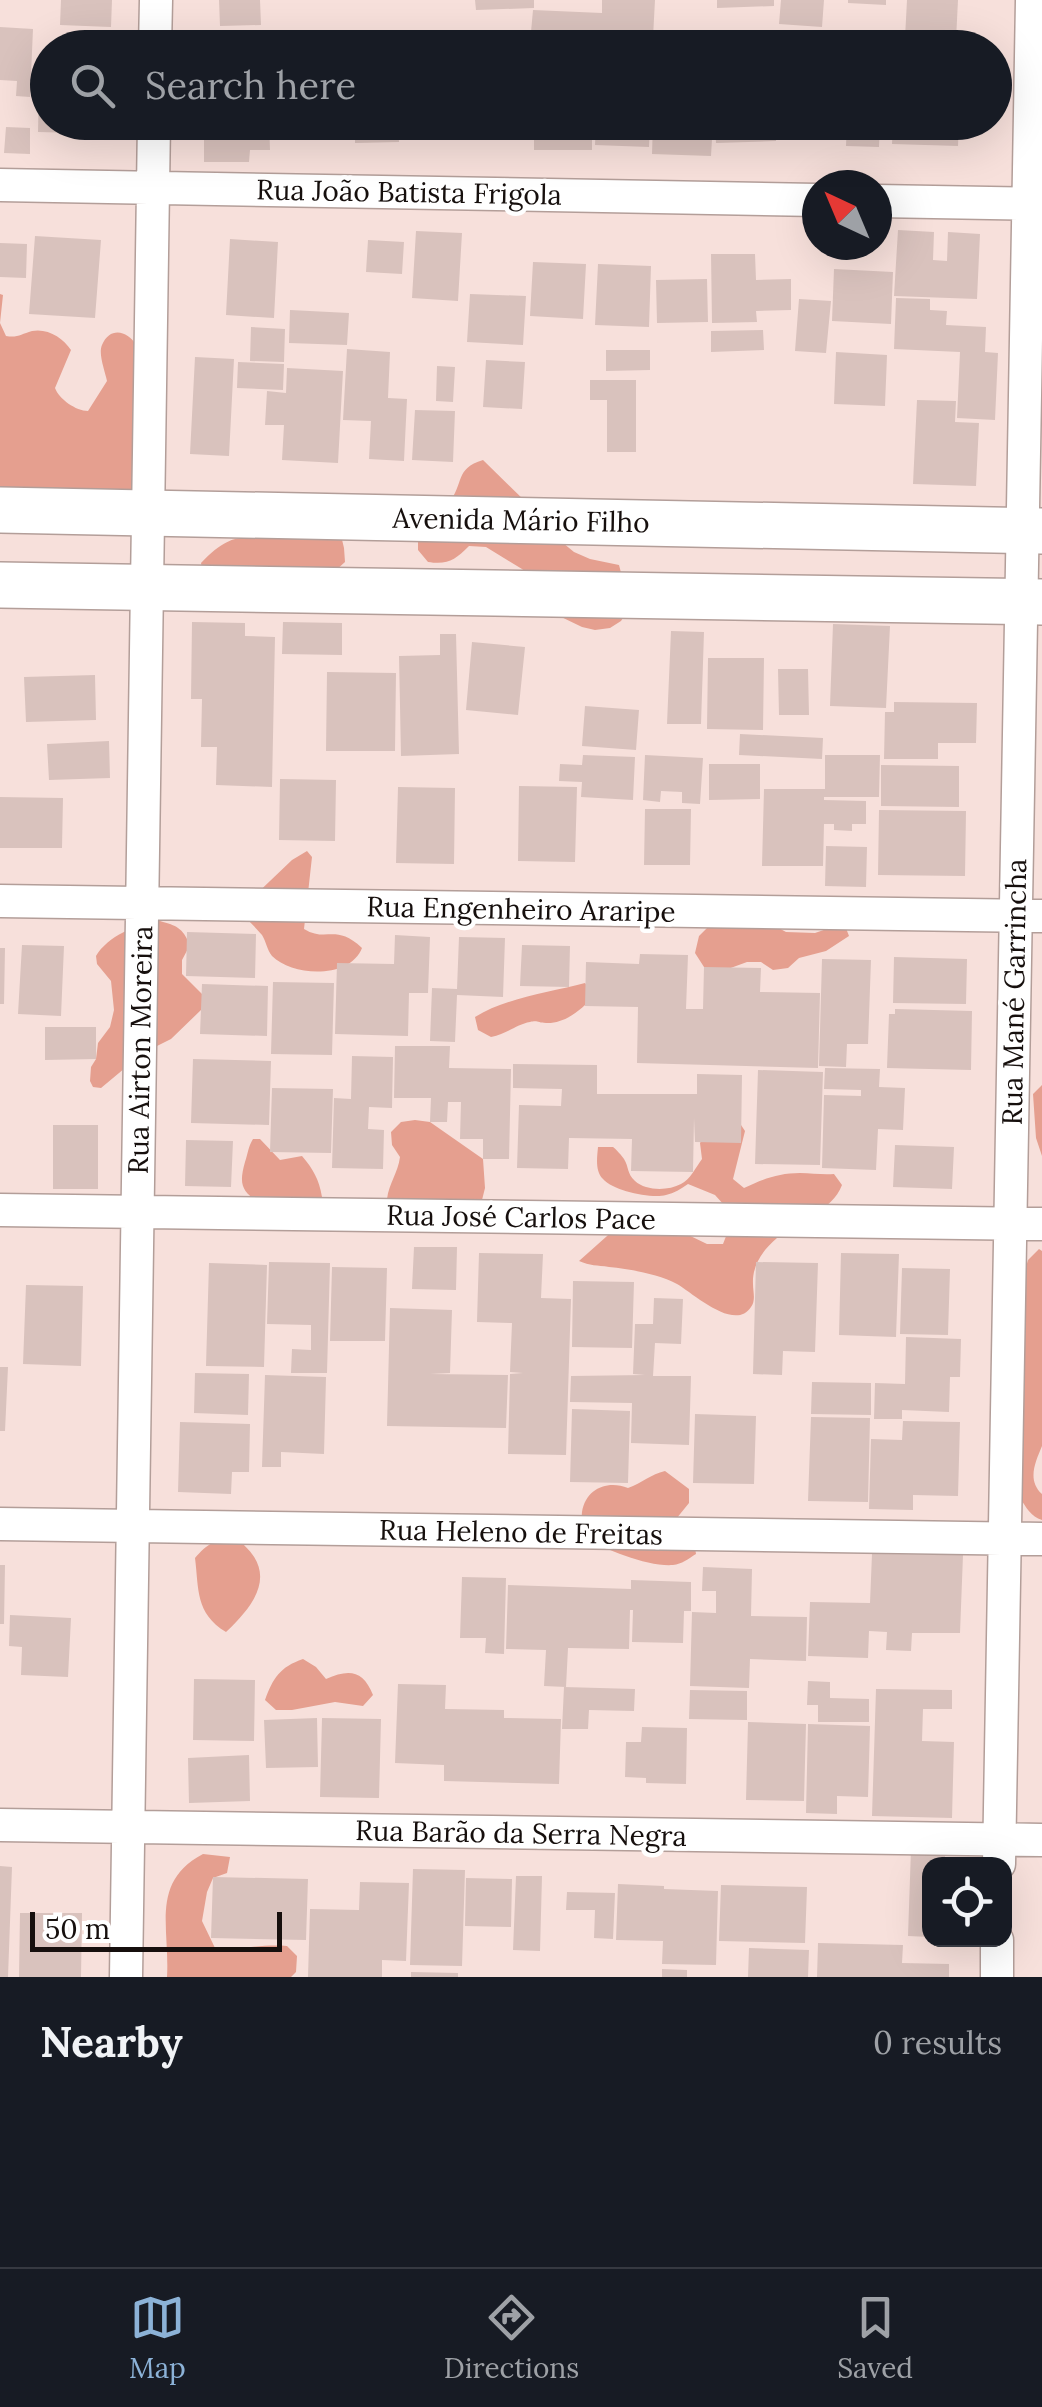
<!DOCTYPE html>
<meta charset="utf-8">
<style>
body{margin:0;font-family:Lora,serif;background:#20242c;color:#f1f3f6}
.controls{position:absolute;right:30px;bottom:30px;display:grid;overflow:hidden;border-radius:20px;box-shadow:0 10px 40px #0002}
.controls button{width:90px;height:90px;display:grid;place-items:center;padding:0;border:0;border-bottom:2px solid #363941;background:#171b24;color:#f1f3f6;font:50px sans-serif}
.compass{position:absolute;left:802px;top:170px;width:90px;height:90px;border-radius:50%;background:#171b24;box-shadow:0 10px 40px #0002;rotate:316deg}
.scale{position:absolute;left:30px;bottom:25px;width:252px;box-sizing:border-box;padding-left:10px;border:5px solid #160f0d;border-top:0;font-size:28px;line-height:35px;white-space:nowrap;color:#160f0d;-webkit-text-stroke:8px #fff;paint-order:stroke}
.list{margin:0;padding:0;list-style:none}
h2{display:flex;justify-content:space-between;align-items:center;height:130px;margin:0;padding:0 40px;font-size:42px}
h2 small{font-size:32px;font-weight:400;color:#9ea1a6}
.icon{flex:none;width:55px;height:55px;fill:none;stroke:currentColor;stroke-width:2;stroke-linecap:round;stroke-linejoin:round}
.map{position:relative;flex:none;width:1042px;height:1977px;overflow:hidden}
.search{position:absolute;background:#171b24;box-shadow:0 10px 40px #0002;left:30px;right:30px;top:30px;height:110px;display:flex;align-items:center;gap:25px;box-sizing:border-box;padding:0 35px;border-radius:55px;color:#9ea1a6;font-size:38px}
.sheet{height:290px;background:#171b24}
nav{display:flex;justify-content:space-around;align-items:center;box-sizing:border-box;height:140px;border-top:2px solid #363941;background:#171b24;font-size:28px;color:#9ea1a6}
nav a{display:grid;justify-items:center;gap:5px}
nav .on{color:#8cb2d7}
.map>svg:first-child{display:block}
.green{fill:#e59f8f}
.building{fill:#d9c2bd}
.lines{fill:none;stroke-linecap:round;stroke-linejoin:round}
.minor-casing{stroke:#b39e99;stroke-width:35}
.secondary-casing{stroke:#b39e99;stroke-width:48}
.minor{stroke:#fff;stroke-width:32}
.secondary{stroke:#fff;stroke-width:45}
.labels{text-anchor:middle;stroke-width:9;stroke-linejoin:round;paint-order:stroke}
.street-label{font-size:28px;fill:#160f0d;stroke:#fff}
</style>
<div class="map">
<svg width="1042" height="1977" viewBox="0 0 1042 1977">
<rect width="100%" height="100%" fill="#f7e0db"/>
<path class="green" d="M0 294 3 295 0 323 6 336C18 338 21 334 32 331 48 328 63 338 71 350L55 388C59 399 76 411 88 411L107 381C105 371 98 354 102 345 110 326 128 331 136 345L134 492 0 500Z
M483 460 527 503 563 543 574 552 590 559 619 565 630 607 621 621 610 628 595 630 582 627 555 614 532 578 522 569 486 547 469 546C455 560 448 565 428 562L418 550V535C428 525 439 515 448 504 465 483 454 469 483 460Z
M339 527 344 548 345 562 335 571 203 574 201 563C238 524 246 543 291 538 307 536 323 531 339 527Z
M307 851 312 857 304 929C327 943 335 923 362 948 350 979 293 977 272 956 267 950 266 941 262 935 257 929 251 923 246 918L247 903 292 860Z
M160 921C177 926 182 927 190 945L182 960V974L203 995 206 1002 201 1010 171 1039 143 1053 101 1088 93 1087 90 1081 91 1067 96 1059 98 1043 110 1027 114 1010 111 981 97 964 96 956C107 937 137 923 160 921Z
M844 923 849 936 826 951 799 958 788 968 773 970 761 962H747L717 973 704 967 695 953 699 936 710 925H773L786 932 815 933Z
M585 983 594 995C583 1009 565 1024 546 1023 538 1023 538 1020 530 1022 517 1024 507 1034 491 1037L478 1030 475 1017C505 998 551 992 585 983Z
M1042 1085V1156L1036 1138 1033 1094Z
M737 1119 745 1131 733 1179 744 1188C763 1179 779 1173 800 1173 812 1173 822 1175 834 1174L842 1185C832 1212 798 1219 777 1238 763 1250 752 1265 753 1284 753 1292 756 1300 751 1307 735 1332 694 1294 677 1284 658 1274 630 1269 609 1267 597 1265 590 1266 579 1261L616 1228 678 1230 707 1244H723L734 1216 715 1195 688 1184C681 1189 674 1193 666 1195 652 1199 613 1191 603 1179 595 1171 597 1158 598 1147H613C615 1148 623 1157 624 1159 629 1167 627 1174 635 1181 646 1191 668 1191 681 1184 690 1180 696 1167 702 1159L700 1143 708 1131Z
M415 1120 430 1122 483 1159 485 1188 481 1204 387 1199C389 1183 398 1173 400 1157L392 1145 391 1132 401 1122Z
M253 1139H260L280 1160 302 1156C313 1169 319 1179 322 1197L318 1202 266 1209C245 1192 237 1190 245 1162 248 1153 248 1147 253 1139Z
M1039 1249 1042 1251V1446C1035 1463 1027 1480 1042 1494V1520C1031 1517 1026 1507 1020 1498L1024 1274 1028 1260Z
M665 1471 689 1489V1503L672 1524 694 1541 696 1554C688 1559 682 1564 673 1565 649 1567 606 1550 585 1538 584 1531 581 1520 582 1512 586 1488 608 1480 628 1488 642 1483 651 1474 665 1471Z
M234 1537C279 1569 259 1601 226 1632 195 1613 199 1589 195 1558 207 1544 216 1539 234 1537Z
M303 1659 316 1667 326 1679C349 1669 363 1670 373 1695L363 1706 335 1702 292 1710H276L265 1700C273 1678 280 1667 303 1659Z
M203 1854 230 1857 227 1873 213 1878 207 1892 202 1921 215 1948C239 1950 261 1944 287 1946L297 1956 296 1972 291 1977H167C170 1928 150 1882 203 1854Z"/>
<path class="building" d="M61 0H112L111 27 60 25Z
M219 0H260L261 25 220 26Z
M475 0H534V8L476 10Z
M602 0H655L653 37 531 32 533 10 602 13Z
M717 0H774V6L717 8Z
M781 0H824L822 27 779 24Z
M848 0H886V5L848 3Z
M907 0H958L956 40 905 38Z
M0 27 33 29 30 97 16 96 17 81 0 80Z
M829 34V48H785V35Z
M352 38H414L415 48H352Z
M473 38V48H420L419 39Z
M292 39H346V48H292Z
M39 85H48V122H77V133L38 132Z
M204 122H269L270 150H250L249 162H204Z
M292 122H346V136H292Z
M355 122H398L399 142 355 143Z
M534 122H592V150H534Z
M596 122H650L649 147 595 145Z
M653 122H713L711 156 652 154Z
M715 122H776V141L716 143Z
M847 122H880L879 147 846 146Z
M893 122H959L958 146 892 144Z
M6 127 30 128V154L4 153Z
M898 230 934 232 933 260 947 261 948 232 980 234 977 299 894 296Z
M416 231 462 233 458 301 412 298Z
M35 236 101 240 95 318 29 314Z
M230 239 278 242 274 318 226 315Z
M368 240 404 242 402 274 366 272Z
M0 243 27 244 26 278 0 277Z
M711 254H755L756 280 791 279V310L756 311 757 322 712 323Z
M533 262 586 264 583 319 530 316Z
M598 264 651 266 649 327 595 325Z
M834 269 893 272 891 324 832 321Z
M707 279 708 322 657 323 656 280Z
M470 294 526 296 523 345 467 342Z
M896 298 930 299V310L947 311 946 325 986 327 985 352 998 353 995 420 957 418 960 352 894 349Z
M799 299 831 301 826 353 795 351Z
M290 310 349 313 347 345 289 343Z
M251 327 285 329 284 362 250 361Z
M763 330 764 350 711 352V331Z
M347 349 390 352 388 398 407 399 404 461 369 459 371 421 343 420Z
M606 350H650V370L606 371Z
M836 352 887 355 885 406 834 404Z
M195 357 234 359 229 456 190 454Z
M486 360 525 362 522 409 483 407Z
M238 362 284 364 283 390 237 388Z
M437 366 455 367 453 402 436 401Z
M287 368 343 371 338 463 282 460 284 425H265L267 391 286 393Z
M590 380H636V452H607V400H590Z
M917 400 956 401 955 422 979 423 976 486 913 484Z
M415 410 455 411 453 462 412 460Z
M192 622 245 623V636L275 637 272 787 216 785 217 747H201L202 699H191Z
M283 622 342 623V655L282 654Z
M833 624 890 626 886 708 830 706Z
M671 631 704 632 701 724H667Z
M440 634H456L459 754 401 756 399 656 440 655Z
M472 642 525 647 518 715 466 710Z
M708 658H764L763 730 707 729Z
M778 669H808L809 715H779Z
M327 672 396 673 395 751H326Z
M95 675 96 720 26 722 24 677Z
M894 702 977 703 976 743H938V759H884L885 712H894Z
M585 706 639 710 636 750 582 746Z
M740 734 823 738 822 759 739 755Z
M109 741 110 778 49 780 47 744Z
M583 755 635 757 633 800 581 797 582 782 559 781 560 764 582 765Z
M645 755 703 758 700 804 682 803V792L661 791 660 802 643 800Z
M825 755H880L879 797H824V800L866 801V824H852V831L834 830V824H824L823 866H762L764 789H825Z
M709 764H760V799L709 800Z
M881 765 959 766V807L881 806Z
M280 779 336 780 335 841 279 840Z
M519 786 577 787 575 862 518 861Z
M398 787 455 788 454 864 396 863Z
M0 797 63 798 62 848H0Z
M645 809H691L690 865H644Z
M879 810 966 811 965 876 878 875Z
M826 846 867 847 866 887 825 886Z
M187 932 256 934 255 978 186 976Z
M395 935 430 937 428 993H409L408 1036 335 1034 337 963 394 964Z
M459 937 505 938 503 997 457 995 455 1042 430 1041 432 988 457 989Z
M22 945 64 946 61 1016 18 1014Z
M522 945 570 946 569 987 520 986Z
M0 948H5L4 1004H0Z
M640 954 688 955 686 1009H703L704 967 761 968 760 992 820 993 818 1068 637 1063 638 1007 585 1006 586 962 639 964Z
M894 957 967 959 966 1004 893 1003Z
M822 959 871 960 868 1044H847L846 1067 819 1066Z
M273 982 334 983 332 1055 271 1054Z
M202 984 268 986 267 1036 200 1034Z
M895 1009 972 1011 971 1070 887 1068 889 1014H895Z
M45 1027H96V1059L45 1060Z
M395 1046H450L449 1068 511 1069 509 1159H483V1139H460L461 1102H448L447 1122H430L431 1098H394Z
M352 1056 393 1057 392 1108 369 1107 368 1129 384 1130 383 1169 332 1168 334 1098 351 1099Z
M193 1059 271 1061 269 1125 191 1123Z
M513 1064 597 1065V1094H697V1074L742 1075 741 1143 695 1142 694 1118 693 1172 631 1171 632 1139 569 1138 568 1169 517 1168 519 1105 561 1106 562 1089 513 1088Z
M825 1068 880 1069 879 1087 905 1088 903 1130 878 1129 876 1170 822 1168 824 1095 861 1096V1090L824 1089Z
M758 1070 823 1072 820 1165 755 1164Z
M272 1088 333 1089 331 1153 270 1152Z
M53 1125H98V1189H53Z
M186 1140 233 1141 231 1187 185 1186Z
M895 1145 954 1147 952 1189 893 1187Z
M414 1247H457L456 1290 412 1289Z
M479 1253 543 1254 541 1298 571 1299 566 1455 508 1454 510 1374 523 1373 510 1372 512 1323 477 1322Z
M841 1253 899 1254 896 1337 839 1335Z
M269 1262 330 1263 327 1373H291L292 1349 311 1350V1325L267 1324Z
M756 1262 818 1263 815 1352 783 1351 782 1375 753 1374Z
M209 1263 267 1265 264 1367 206 1366Z
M332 1267 387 1268 385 1341H330Z
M902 1268 950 1269 948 1335 900 1334Z
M573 1281 634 1282 632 1348 572 1347Z
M26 1285 83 1286 81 1366 23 1364Z
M654 1298 683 1299 681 1344 655 1343 653 1376H691L689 1445 631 1443 632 1403 570 1402 571 1376 645 1375 633 1374 635 1324H653Z
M390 1308 452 1310 450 1373 430 1374 508 1375 506 1428 387 1426Z
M906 1337 961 1339 960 1377H950L949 1412 902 1410V1419H874L875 1383 905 1384Z
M0 1367H8L5 1431H0Z
M195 1373 249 1374 248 1415 194 1413Z
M265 1375 326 1377 324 1454 281 1452V1467H262Z
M812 1382 871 1383V1415L811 1414Z
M572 1409 630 1411 628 1483 570 1482Z
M695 1414 756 1416 754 1484 693 1483Z
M811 1417 870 1418 868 1502 808 1501Z
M903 1421 960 1422 958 1496 913 1495V1510L869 1509 871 1439 902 1440Z
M180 1422 250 1424 249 1472H232L231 1494 178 1492Z
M872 1554 963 1555 960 1633H912L911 1651 886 1650 887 1632 869 1631 868 1658 808 1656 810 1602 870 1603Z
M0 1565H5L4 1624H0Z
M703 1567 752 1569 751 1616 807 1617 806 1661 750 1659 749 1688 690 1686 692 1612 716 1613V1591H702Z
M462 1577 506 1578 504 1654 485 1653 486 1638H460Z
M631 1580 691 1582V1611H684L683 1643 632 1642 633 1610H630L629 1649 568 1648 566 1687 544 1686 546 1650 506 1649 508 1585 631 1589Z
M10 1615 71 1618 68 1677 21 1675 22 1647 9 1646Z
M194 1679 255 1680 254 1741 193 1740Z
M808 1681 830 1682V1698L869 1699V1722H818V1705H807Z
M398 1684 446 1685 445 1709 504 1710V1718L561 1719 559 1784 444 1781V1765L395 1763Z
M564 1687 635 1689 634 1711 589 1710 588 1729H562Z
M876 1689 952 1690V1709H923L922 1741 954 1742 952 1818 872 1816Z
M690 1690 747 1691V1720L689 1719Z
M317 1718 318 1767 266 1768 264 1720Z
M322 1718 381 1719 379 1798 320 1797Z
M748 1722 806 1724 804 1801 746 1800Z
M808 1724 870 1726 868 1797 837 1796V1814L806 1813Z
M642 1727 687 1728 686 1784 646 1783V1778L625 1777 626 1742H641Z
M249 1755 250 1801 189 1803 188 1758Z
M911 1849 945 1850V1864H930V1937L908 1936Z
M0 1866 12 1867 8 1977H0Z
M413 1869 465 1870 462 1966 410 1965Z
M516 1876H542L540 1951 513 1950Z
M213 1877 308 1879 306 1940 211 1938Z
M466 1878 512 1879 511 1927 465 1926Z
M360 1882 409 1883 406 1961 382 1960V1977H308L310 1909 359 1910Z
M618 1884 664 1886V1889L718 1891 716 1965 662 1964 663 1941 616 1940Z
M721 1885 807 1887 805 1943 719 1941Z
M567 1892 615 1893 613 1939 594 1938 595 1910H566Z
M20 1913H82L81 1977H19Z
M818 1943 903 1945 902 1963 949 1964V1977H817Z
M749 1948 809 1950 808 1977H748Z
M662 1969 687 1970V1977H662Z
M411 1972 458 1973V1977H411Z"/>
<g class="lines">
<defs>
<path id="minor" d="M155 48 156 0
M0 185 817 200
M877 201 1042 204
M0 901 1042 916
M0 1210 1042 1224
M0 1524 1042 1539
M0 1825 1042 1840
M999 1864 1032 0
M126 1977 154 122
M997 1977V1940"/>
<path id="secondary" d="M0 510 1042 531
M0 585 1042 602"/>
</defs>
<use href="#minor" class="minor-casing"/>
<use href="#secondary" class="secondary-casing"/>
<use href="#minor" class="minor"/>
<use href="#secondary" class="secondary"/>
</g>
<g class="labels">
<g class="street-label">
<text transform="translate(409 192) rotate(1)" y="10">Rua João Batista Frigola</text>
<text transform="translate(521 520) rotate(1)" y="10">Avenida Mário Filho</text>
<text transform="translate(521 909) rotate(1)" y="10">Rua Engenheiro Araripe</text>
<text transform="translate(1014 992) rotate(-89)" y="10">Rua Mané Garrincha</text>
<text transform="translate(140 1050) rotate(-89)" y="10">Rua Airton Moreira</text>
<text transform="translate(521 1217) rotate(1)" y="10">Rua José Carlos Pace</text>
<text transform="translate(521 1532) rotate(1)" y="10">Rua Heleno de Freitas</text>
<text transform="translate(521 1833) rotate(1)" y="10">Rua Barão da Serra Negra</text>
</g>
</g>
</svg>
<div class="controls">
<button><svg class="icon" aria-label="locate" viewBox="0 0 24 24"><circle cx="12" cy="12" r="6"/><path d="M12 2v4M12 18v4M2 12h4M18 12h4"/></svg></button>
</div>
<svg class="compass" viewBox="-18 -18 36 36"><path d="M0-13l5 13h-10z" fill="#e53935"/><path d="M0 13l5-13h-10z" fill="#9ea1a6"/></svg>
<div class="scale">50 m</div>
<div class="search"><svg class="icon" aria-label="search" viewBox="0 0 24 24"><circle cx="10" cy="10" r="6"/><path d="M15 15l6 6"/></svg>Search here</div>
</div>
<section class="sheet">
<h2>Nearby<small>0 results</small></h2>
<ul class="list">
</ul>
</section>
<nav>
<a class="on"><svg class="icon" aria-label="map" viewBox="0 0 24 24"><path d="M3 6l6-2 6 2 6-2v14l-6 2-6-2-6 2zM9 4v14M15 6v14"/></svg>Map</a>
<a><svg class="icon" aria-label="directions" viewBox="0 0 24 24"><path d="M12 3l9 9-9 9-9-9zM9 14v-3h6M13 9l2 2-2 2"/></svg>Directions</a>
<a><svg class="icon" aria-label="saved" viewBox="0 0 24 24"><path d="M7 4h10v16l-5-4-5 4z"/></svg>Saved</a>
</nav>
